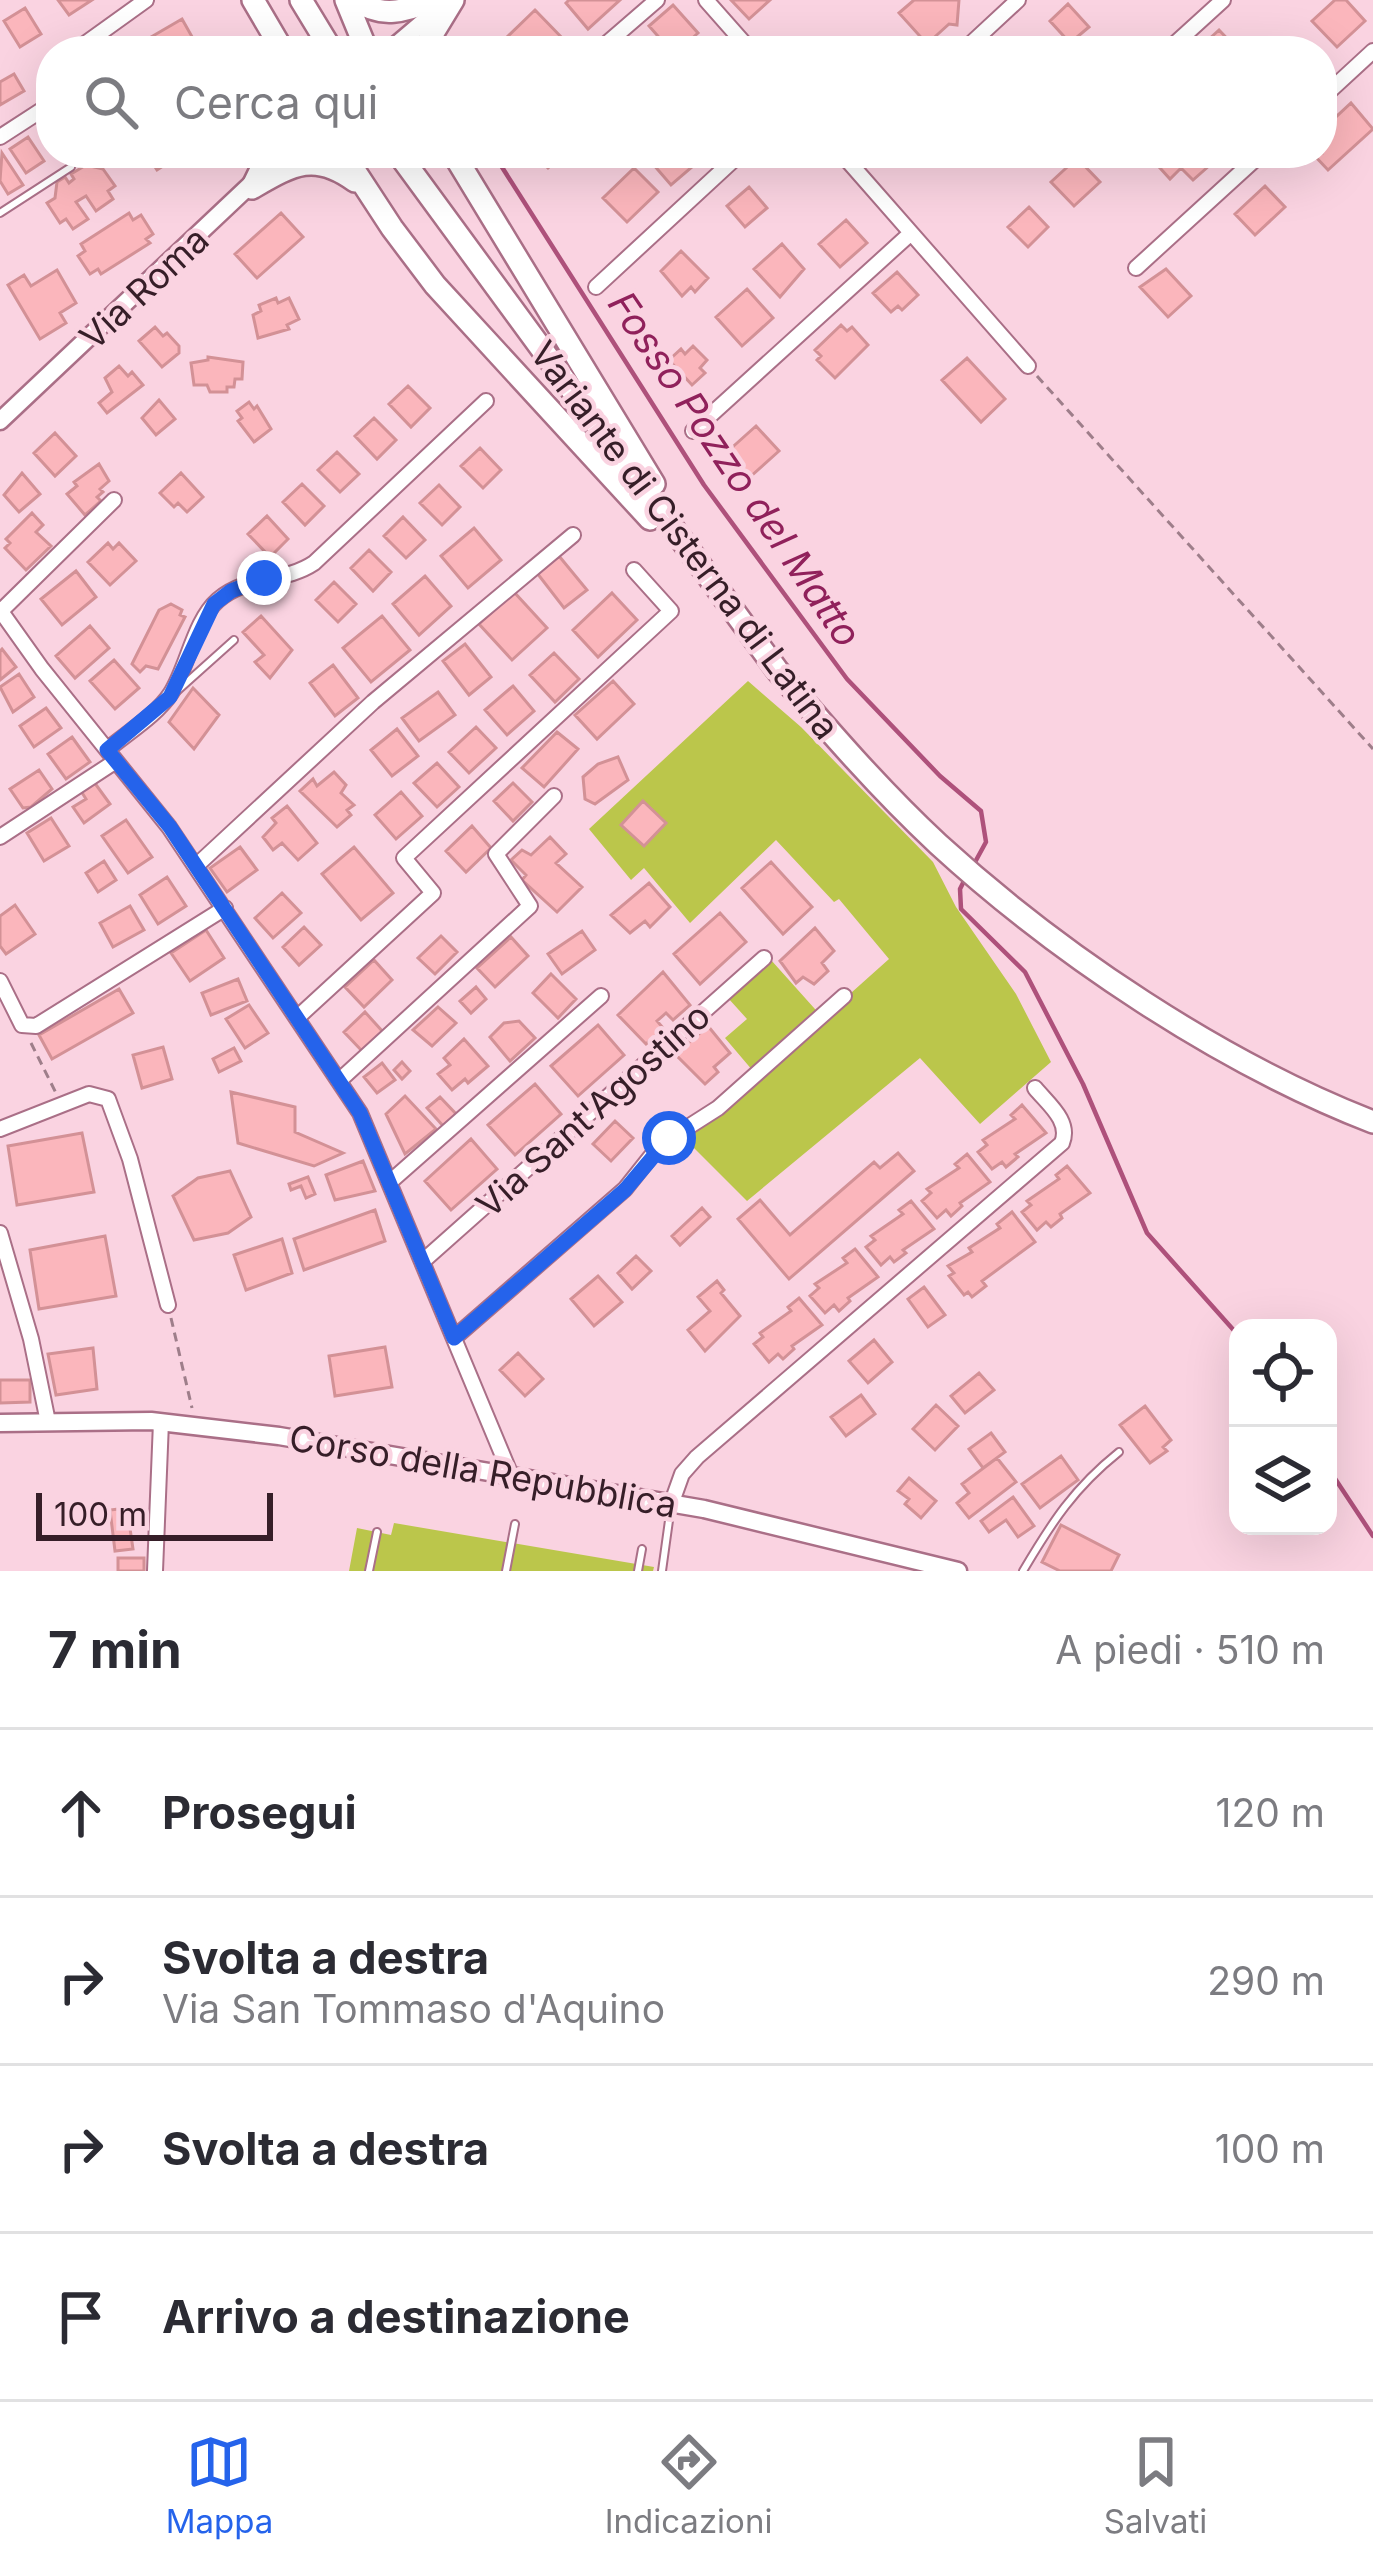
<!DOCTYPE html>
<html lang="it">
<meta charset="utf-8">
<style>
body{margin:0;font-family:Inter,sans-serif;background:#f2f2f3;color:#2b2b33}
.controls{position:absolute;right:36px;bottom:36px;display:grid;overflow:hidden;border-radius:24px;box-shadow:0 12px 48px #0002}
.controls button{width:108px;height:108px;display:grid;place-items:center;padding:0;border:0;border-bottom:3px solid #e1e1e2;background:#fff;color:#2b2b33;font:60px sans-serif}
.scale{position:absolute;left:36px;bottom:30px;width:237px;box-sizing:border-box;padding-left:12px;border:6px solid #361e28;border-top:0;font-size:33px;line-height:42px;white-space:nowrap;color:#361e28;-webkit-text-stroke:9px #fad3e1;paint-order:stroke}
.stop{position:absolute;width:36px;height:36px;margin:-27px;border:9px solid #2563eb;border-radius:50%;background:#fff}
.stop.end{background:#2563eb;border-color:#fff;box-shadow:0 3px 12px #0008}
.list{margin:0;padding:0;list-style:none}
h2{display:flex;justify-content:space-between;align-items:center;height:156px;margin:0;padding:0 48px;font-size:51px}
h2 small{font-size:39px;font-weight:400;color:#7c7c81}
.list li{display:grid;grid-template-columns:78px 1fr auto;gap:36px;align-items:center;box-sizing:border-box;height:168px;padding:0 48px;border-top:3px solid #e1e1e2}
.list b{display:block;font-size:45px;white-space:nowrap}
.list p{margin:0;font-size:39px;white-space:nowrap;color:#7c7c81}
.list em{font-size:39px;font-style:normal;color:#7c7c81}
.icon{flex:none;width:66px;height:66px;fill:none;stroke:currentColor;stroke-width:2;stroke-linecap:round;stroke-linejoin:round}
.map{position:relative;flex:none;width:1373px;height:1571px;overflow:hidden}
.search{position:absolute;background:#fff;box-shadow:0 12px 48px #0002;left:36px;right:36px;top:36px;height:132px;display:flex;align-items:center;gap:30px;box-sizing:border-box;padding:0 42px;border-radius:48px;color:#7c7c81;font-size:45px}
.sheet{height:828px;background:#fff}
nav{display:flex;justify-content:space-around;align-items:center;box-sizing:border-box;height:168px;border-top:3px solid #e1e1e2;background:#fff;font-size:33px;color:#7c7c81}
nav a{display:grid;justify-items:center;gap:6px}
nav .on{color:#2563eb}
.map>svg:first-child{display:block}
.green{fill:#bbc64b}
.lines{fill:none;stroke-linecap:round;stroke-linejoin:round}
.stream{stroke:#ae517b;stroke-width:4.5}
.building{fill:#fbb6bc;stroke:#d39196;stroke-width:3}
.service-casing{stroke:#aa6f87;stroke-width:10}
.minor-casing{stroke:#aa6f87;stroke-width:18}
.tertiary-casing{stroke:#aa6f87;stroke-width:21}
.primary-casing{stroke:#aa6f87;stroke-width:26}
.path{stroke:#9e7e8a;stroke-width:3;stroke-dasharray:9 6;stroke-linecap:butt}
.service{stroke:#fff;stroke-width:6}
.minor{stroke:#fff;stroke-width:14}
.tertiary{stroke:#fff;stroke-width:16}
.primary{stroke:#fff;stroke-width:21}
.route{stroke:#2563eb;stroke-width:15}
.labels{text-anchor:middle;stroke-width:9;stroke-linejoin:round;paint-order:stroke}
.street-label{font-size:36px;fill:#361e28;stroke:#fad3e1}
.water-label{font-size:39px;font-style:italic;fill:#90215b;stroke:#fad3e1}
</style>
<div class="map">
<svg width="1373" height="1571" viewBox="0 0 1373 1571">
<rect width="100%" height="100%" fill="#fad3e1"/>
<path class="green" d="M748 681 801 727 933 862 956 907 1016 994 1051 1062 980 1124 920 1058 747 1201 676 1130 701 1117 753 1071 725 1038 747 1019 728 998 771 960 823 1018 889 959 839 899 834 902 776 840 690 923 644 868 631 880 589 829Z
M394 1523 654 1567 653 1571H349L357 1528 391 1535Z"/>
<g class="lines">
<path class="stream" d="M493 153 704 485 847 679 940 776 981 811 986 842 974 864
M965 879 960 889 961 909 1025 972 1083 1084 1147 1233 1238 1335
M1328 1468 1373 1536"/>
</g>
<path class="building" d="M58 0H92L69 15Z
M569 0H620L588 29 566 3Z
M731 0H770L749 19Z
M914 0H959L957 25 949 24 927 44 899 13Z
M1335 0H1346L1365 21 1337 47 1312 21Z
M1068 4 1089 27 1070 43 1050 21Z
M673 5 698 33 678 51H671L649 26Z
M25 8 41 34 20 47 4 21Z
M535 10 569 45 564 51H516L505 39Z
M182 19 195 42 191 44 195 51H158L151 37Z
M1219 30 1239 51H1196Z
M14 74 24 91 0 105V82Z
M1351 103 1373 129 1328 170 1312 153H1322V130Z
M28 137 44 161 26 173 10 149Z
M2 153 23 185 8 194 0 181Z
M146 153H183L157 170Z
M533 153H564L548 168Z
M649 153H691L699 161 671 185 646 156Z
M1156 153H1199L1210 165 1193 180 1181 168 1170 179 1151 158Z
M1077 158 1100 182 1074 206 1051 182Z
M86 165 103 169 115 186 108 191 113 199 96 211 86 196 76 202 88 219 73 229 66 219 60 223 47 203 55 198 57 182 65 177 69 183 74 179 71 174Z
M634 168 658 192 627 222 603 198Z
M1265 186 1285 207 1255 235 1235 214Z
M749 187 767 208 745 227 727 206Z
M1029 207 1048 227 1028 247 1008 227Z
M129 213 133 220 141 215 153 234 146 239 150 243 101 274 98 269 90 274 78 256 85 251 81 244Z
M281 213 303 237 257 278 235 254Z
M846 220 867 243 840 267 819 244Z
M782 244 804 269 780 297 754 269Z
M681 251 708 278 695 292 691 287 682 296 661 271Z
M1166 269 1191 296 1168 317 1140 287Z
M57 270 76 303 60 313 66 323 40 339 8 285 24 275 31 286Z
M897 272 918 295 902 310 898 306 891 312 873 293Z
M747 289 773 318 742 346 716 317Z
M276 298 278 303 289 298 299 319 287 325 289 329 258 338 253 315 261 311 259 305Z
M841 325 847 331 852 327 868 345 835 378 817 360 821 356 815 350Z
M155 327 163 336 167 333 179 346V353L162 367 139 341Z
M693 346 707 360 700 368 705 373 692 385 669 360 681 349 685 354Z
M208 357 243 362 242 379H235L234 387H227V392H210L207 385H194L191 363 208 360Z
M967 358 1005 399 981 422 942 380Z
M119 366 128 376 132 372 143 385 107 413 99 403 112 392 105 378Z
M408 386 430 408 411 427 389 404Z
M159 400 175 419 156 435 142 418Z
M249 402 254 409 257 406 271 429 254 442 238 421 242 418 237 411Z
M374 418 396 440 377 459 355 436Z
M756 426 779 451 750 477 727 452Z
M55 433 76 456 55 476 34 453Z
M480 448 501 470 483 488 461 466Z
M337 452 359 474 340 492 318 470Z
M99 464 109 481 100 489 103 492 97 497 101 501 85 515 67 494 77 486 74 482Z
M22 473 40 494 19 512 4 495Z
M181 473 203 497 187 512 178 503 174 507 160 493Z
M302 484 324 506 305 525 283 502Z
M439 485 460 507 442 525 420 503Z
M32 513 43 525 36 532 51 546 26 570 5 548 10 543 6 539Z
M267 516 288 539 270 557 248 534Z
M403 517 425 540 406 558 384 536Z
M474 528 501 560 468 588 441 556Z
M108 543 113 549 119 543 136 561 110 585 88 562Z
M369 550 391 572 373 591 351 568Z
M559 556 587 590 564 608 537 573Z
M76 571 96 597 62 625 41 599Z
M425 576 451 606 419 635 393 604Z
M334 582 356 604 338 622 316 600Z
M514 592 547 628 512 660 479 624Z
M612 593 637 620 598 657 573 630Z
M171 604 182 610 180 615 185 617 158 669 146 666 140 672 132 664 159 610Z
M261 616 292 650 270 678 255 662 264 655 243 632Z
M382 616 410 650 371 682 343 648Z
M90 626 109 648 75 678 56 656Z
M465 644 491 677 469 695 443 661Z
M2 649 16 667 0 680V651Z
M554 653 579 679 555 702 530 675Z
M114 660 139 688 115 709 90 681Z
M333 665 358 698 335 716 310 683Z
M19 674 34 697 13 712 0 687Z
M613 681 634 704 597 739 575 715Z
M513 686 534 711 507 735 485 710Z
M193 688 219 715 194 749 169 722Z
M438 692 455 715 419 741 402 718Z
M46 708 61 728 34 747 20 726Z
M476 727 496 748 469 773 449 752Z
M397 729 418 756 392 776 371 750Z
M557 732 578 749 544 787 522 768Z
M72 737 90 762 66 779 48 754Z
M618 757 628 780 595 804 585 799 583 777 598 764Z
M437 763 459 787 437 807 414 783Z
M39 770 52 789 31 807 23 808 10 789Z
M334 772 346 785 341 793 354 805 347 810 351 815 337 827 300 791 313 779 317 786Z
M94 782 110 804 84 823 73 807 86 799 81 791Z
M513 783 532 802 513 821 494 801Z
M401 792 422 816 396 839 375 815Z
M643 801 666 823 644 846 621 825Z
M287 806 317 843 298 860 282 843 273 850 263 837 276 823 272 818Z
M51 818 69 846 44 861 27 833Z
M126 820 152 857 128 873 102 836Z
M472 826 491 848 466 872 446 851Z
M550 837 566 854 556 863 582 887 557 912 522 880 526 875 511 860 522 850 531 855Z
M240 847 257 870 227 892 210 868Z
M354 847 393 893 361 920 322 874Z
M104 861 116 880 98 892 86 873Z
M771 862 812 907 783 934 742 888Z
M167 877 186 906 158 924 140 895Z
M649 883 670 907 650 927 645 921 630 933 611 915Z
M282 893 301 913 273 938 255 918Z
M15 905 35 934 6 954 0 946V916Z
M130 906 144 930 113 947 100 923Z
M720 913 746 942 700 984 674 954Z
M304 927 321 945 299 965 283 947Z
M815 928 834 951 822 963 828 971 814 984 803 977 796 983 780 961Z
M206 930 224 958 190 981 171 953Z
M582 931 595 950 562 974 548 954Z
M441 936 457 952 435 974 418 958Z
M511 937 528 956 495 987 477 968Z
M374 960 392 980 364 1007 345 987Z
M663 972 690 1005 673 1020 666 1013 657 1021 664 1029 646 1044 618 1015Z
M551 974 576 999 558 1018 533 993Z
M238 979 247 1001 211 1015 202 993Z
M476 987 486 999 471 1013 460 1001Z
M119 989 133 1013 52 1059 39 1035Z
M249 1005 268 1033 245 1048 226 1019Z
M438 1007 456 1023 432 1046 413 1030Z
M365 1012 383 1032 362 1051 344 1032Z
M519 1021 535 1038 510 1061 490 1037 504 1023Z
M598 1025 624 1055 578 1096 551 1066Z
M708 1026 730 1053 714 1067 718 1072 705 1084 675 1054Z
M464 1039 488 1066 468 1083 465 1079 452 1090 438 1074 450 1065 444 1058Z
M163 1047 172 1079 142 1088 133 1055Z
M234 1048 241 1061 219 1072 213 1059Z
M402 1062 410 1071 402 1079 394 1070Z
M382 1063 395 1080 377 1093 364 1077Z
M535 1084 561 1114 515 1155 488 1125Z
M231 1092 295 1107V1132L343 1153 314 1166 238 1143Z
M405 1096 436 1129 405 1154 386 1114Z
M440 1097 458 1116 445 1128 427 1108Z
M1022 1105 1046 1133 1015 1154 1018 1157 1006 1167 1002 1162 992 1169 978 1152 987 1145 983 1140 1015 1119 1011 1115Z
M615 1121 633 1138 611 1161 593 1144Z
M82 1133 94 1192 17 1205 8 1146Z
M471 1139 497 1169 451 1210 425 1181Z
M898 1153 914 1171 789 1279 738 1219 760 1200 790 1235 874 1162 880 1168Z
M967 1154 990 1182 960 1203 962 1206 951 1216 946 1210 937 1218 922 1201 931 1193 927 1189 959 1168 955 1164Z
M363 1161 375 1191 335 1200 326 1175Z
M1067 1166 1090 1193 1060 1214 1062 1218 1051 1227 1046 1222 1037 1230 1022 1212 1031 1205 1027 1201 1059 1179 1056 1175Z
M230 1171 251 1217 228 1233 194 1240 173 1196 198 1178Z
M308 1177 315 1194 306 1198 301 1186 291 1190 289 1184Z
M911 1201 934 1229 903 1250 906 1253 894 1262 890 1257 881 1265 866 1247 875 1240 871 1236 903 1214 899 1210Z
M702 1208 710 1217 680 1245 672 1236Z
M375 1210 385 1241 304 1270 294 1239Z
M1012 1212 1035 1242 982 1281 986 1286 972 1297 968 1292 964 1295 949 1276 954 1273 948 1266 972 1252 969 1248 1000 1228 997 1224Z
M105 1236 116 1296 39 1309 30 1250Z
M282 1239 292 1273 246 1290 234 1255Z
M855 1249 878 1277 848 1298 850 1301 839 1311 834 1305 825 1313 810 1296 819 1288 815 1284 847 1263 843 1258Z
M636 1256 651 1271 632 1289 618 1273Z
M598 1276 622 1302 594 1326 571 1299Z
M717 1281 724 1290 721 1293 740 1316 705 1351 688 1330 710 1311 698 1297Z
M924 1287 945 1315 928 1327 908 1299Z
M799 1298 822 1325 792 1346 794 1349 783 1359 778 1354 769 1362 754 1344 763 1337 760 1333 791 1311 788 1307Z
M874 1340 892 1362 868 1383 849 1361Z
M385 1347 392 1387 335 1396 329 1356Z
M93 1348 97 1389 56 1395 48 1354Z
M518 1353 543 1379 525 1396 500 1370Z
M979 1373 994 1390 965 1413 951 1396Z
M0 1380H30V1402L0 1403Z
M861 1395 875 1414 846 1436 831 1417Z
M936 1405 958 1426 935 1450 913 1429Z
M1145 1406 1171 1440 1163 1447 1167 1451 1150 1463 1120 1425Z
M991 1433 1005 1452 983 1468 969 1449Z
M1061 1456 1078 1480 1040 1508 1022 1484Z
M997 1458 1016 1482 969 1518 957 1503 969 1493 962 1484Z
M909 1478 936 1501 921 1518 905 1504 909 1499 898 1491Z
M1013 1497 1034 1526 1018 1537 1006 1520 989 1532 981 1521Z
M127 1508 133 1549 115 1551 110 1510Z
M1061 1525 1119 1555 1111 1571H1060L1042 1562Z
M118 1558H144V1571H118Z"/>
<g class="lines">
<defs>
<path id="service" d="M0 213 71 167
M177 691 234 640
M369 1571 377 1532
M506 1571 515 1524
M638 1571 642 1549
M662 1571 671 1506
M1023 1571C1052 1522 1074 1488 1119 1452"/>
<path id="minor" d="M706 0 751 51
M75 51 146 0
M598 51 657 0
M963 51 1018 0
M1167 51 1223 0
M1322 98 1373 51
M0 137 51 104
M841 153 1028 366
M1136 268 1262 153
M596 287 741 153
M693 431 911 233
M0 610 42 669 169 827 360 1113 510 1473
M1 611 114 500
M107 750C127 733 157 715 171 693 188 666 194 621 218 600 247 575 284 583 314 563L486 401
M0 837 116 761
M196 866 373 702 573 535
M0 981 22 1025 36 1026 225 908
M297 1018 433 893 404 858 671 611 634 570
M340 1080 530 906 496 854 554 796
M0 1129 89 1094 108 1099 130 1159 168 1305
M390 1182 601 996
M0 1233 31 1339 48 1422
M422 1262 764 958
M454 1338 625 1189 660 1145 718 1108 844 996
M672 1502 682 1474 697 1457 1062 1143C1071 1121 1048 1104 1035 1088
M155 1571 161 1422"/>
<path id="tertiary" d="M389 51 448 1
M0 421 284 153
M0 1423 151 1421 279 1436 704 1509 958 1571"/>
<path id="primary" d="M253 0 283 51
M301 0 332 51
M346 0 367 51
M356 0C381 19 406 11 433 0
M422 51 453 0
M343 153 392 228 435 285 650 519
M398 153 777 670C828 730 880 790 938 844 1058 954 1221 1063 1373 1122
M453 153 654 484
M252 188C292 165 314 151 355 181
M252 188 269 153"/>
</defs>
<use href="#service" class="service-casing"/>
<use href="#minor" class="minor-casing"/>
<use href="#tertiary" class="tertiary-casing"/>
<use href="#primary" class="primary-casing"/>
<path class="path" d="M1037 376 1373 749
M31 1043 56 1093
M171 1318 192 1408"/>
<use href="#service" class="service"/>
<use href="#minor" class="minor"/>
<use href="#tertiary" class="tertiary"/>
<use href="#primary" class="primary"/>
</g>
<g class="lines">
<path class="route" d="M264 578 231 591 214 604 170 697 107 750 170 827 360 1113 454 1338 625 1190 669 1138"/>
</g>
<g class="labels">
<g class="street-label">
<text transform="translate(144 288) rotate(-43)" y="13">Via Roma</text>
<text transform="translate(685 540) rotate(53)" y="13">Variante di Cisterna di Latina</text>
<text transform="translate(593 1110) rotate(-42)" y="13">Via Sant'Agostino</text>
<text transform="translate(483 1471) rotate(10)" y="13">Corso della Repubblica</text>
</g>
<g class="water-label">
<text transform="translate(735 469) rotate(56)" y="14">Fosso Pozzo del Matto</text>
</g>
</g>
</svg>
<div class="controls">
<button><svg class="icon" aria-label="locate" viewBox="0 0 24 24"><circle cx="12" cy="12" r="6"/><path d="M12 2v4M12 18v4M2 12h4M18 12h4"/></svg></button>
<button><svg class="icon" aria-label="layers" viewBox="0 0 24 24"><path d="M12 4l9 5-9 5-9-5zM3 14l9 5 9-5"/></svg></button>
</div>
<div class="scale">100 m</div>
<div class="stop" style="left:669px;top:1138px"></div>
<div class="stop end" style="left:264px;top:578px"></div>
<div class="search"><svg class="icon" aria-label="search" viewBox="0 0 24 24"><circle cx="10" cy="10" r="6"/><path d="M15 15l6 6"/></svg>Cerca qui</div>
</div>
<section class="sheet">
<h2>7 min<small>A piedi · 510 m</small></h2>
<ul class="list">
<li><svg class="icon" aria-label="ahead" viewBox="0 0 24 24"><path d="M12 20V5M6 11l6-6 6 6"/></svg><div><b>Prosegui</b></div><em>120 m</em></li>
<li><svg class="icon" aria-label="right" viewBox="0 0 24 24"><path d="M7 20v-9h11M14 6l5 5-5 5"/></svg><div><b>Svolta a destra</b><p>Via San Tommaso d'Aquino</p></div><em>290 m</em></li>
<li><svg class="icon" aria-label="right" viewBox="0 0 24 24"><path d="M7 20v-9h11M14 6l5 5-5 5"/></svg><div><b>Svolta a destra</b></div><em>100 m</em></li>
<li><svg class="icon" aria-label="arrive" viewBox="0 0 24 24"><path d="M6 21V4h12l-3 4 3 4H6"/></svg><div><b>Arrivo a destinazione</b></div></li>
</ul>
</section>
<nav>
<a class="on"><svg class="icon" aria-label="map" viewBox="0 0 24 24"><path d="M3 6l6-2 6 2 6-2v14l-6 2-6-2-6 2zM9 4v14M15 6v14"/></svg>Mappa</a>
<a><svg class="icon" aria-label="directions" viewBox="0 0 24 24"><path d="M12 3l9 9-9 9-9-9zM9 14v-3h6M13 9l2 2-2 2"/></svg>Indicazioni</a>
<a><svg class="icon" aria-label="saved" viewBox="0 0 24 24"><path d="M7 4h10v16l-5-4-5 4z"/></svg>Salvati</a>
</nav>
